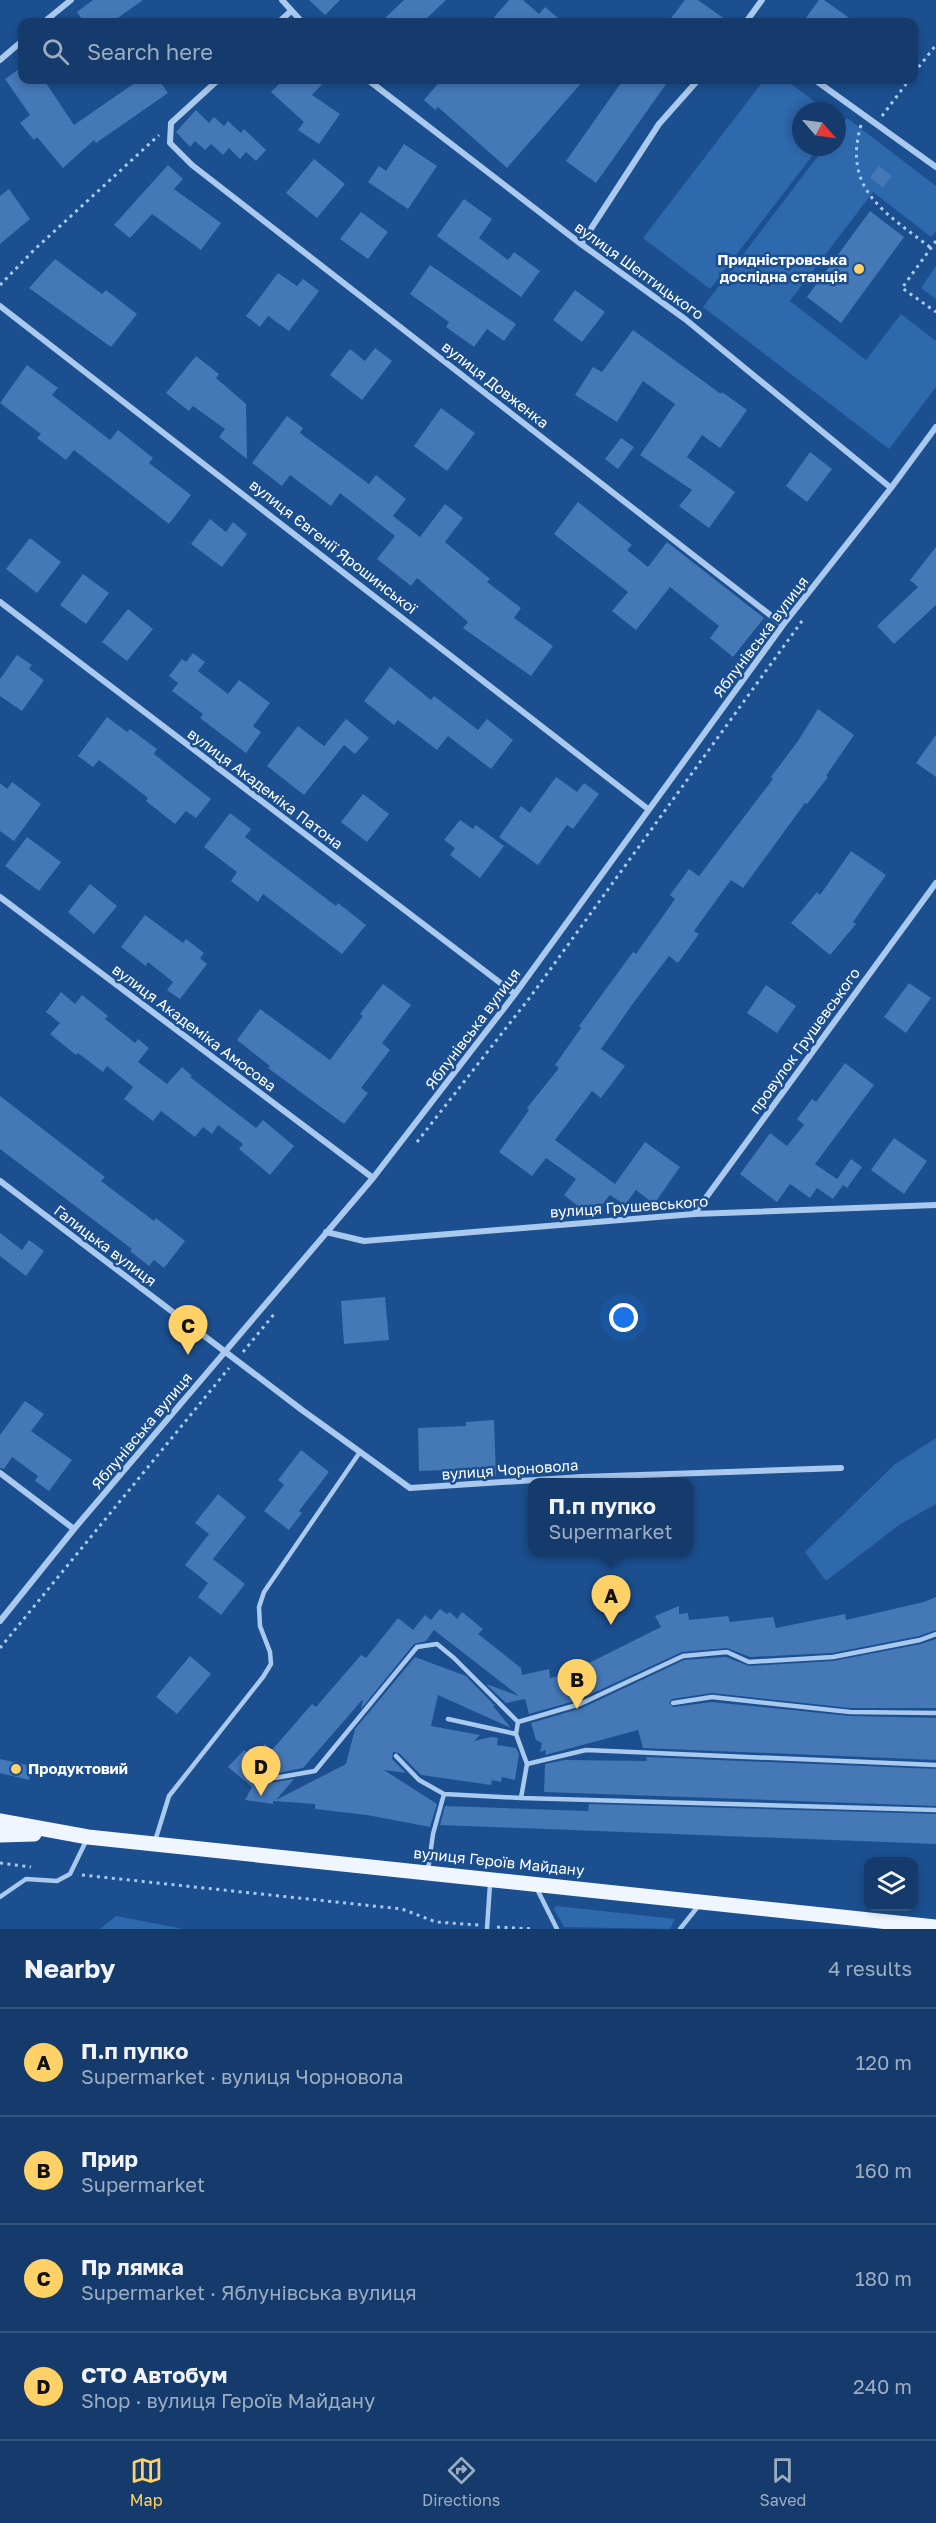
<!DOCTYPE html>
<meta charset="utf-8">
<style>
body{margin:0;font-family:"Golos Text",sans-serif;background:#1d4271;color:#f1f3f6}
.controls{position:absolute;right:18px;bottom:18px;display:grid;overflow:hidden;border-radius:12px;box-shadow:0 3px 9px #0003}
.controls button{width:54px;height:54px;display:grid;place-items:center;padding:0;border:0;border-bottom:2px solid #33557e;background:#143b6b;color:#f1f3f6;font:30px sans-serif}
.compass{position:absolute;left:792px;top:102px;width:54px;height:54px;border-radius:50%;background:#143b6b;box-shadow:0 3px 9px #0003;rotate:118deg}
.you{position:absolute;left:624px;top:1318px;width:21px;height:21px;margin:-15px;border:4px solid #fff;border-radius:50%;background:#1a73e8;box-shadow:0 0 0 9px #1a73e833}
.badge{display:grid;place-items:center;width:39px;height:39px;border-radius:50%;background:#ffd166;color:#111;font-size:20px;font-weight:700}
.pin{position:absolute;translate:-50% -50px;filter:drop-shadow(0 2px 3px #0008)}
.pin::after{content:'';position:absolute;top:32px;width:21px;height:18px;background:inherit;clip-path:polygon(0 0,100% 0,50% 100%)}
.popup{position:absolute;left:528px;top:1478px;width:165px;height:78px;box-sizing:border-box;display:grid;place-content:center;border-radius:12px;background:#143b6b;filter:drop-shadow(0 2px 4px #0005);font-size:20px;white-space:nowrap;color:#9dadc1}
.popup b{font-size:22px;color:#f1f3f6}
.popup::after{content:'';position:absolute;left:50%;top:100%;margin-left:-12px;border:12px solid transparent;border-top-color:#143b6b}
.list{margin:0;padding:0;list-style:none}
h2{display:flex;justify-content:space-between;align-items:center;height:78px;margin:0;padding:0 24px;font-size:26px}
h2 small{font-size:20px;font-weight:400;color:#9dadc1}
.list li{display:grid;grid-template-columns:39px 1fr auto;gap:18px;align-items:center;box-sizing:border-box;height:108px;padding:0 24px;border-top:2px solid #33557e}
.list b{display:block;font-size:22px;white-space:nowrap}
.list p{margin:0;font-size:20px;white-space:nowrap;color:#9dadc1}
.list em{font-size:20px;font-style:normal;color:#9dadc1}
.icon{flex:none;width:33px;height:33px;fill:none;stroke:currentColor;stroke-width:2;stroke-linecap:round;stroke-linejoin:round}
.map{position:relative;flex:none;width:936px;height:1929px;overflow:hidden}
.search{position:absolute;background:#143b6b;box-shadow:0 3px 9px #0003;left:18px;right:18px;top:18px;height:66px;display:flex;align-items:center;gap:15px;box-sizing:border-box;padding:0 21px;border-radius:12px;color:#9dadc1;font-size:22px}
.sheet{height:510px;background:#143b6b}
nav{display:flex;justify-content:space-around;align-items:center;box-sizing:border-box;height:84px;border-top:2px solid #33557e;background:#143b6b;font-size:16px;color:#9dadc1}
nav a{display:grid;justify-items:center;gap:3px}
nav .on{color:#ffd166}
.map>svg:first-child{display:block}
.green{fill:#2e69ad}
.building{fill:#4478b7}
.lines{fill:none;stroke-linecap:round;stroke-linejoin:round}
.path{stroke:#a9c9ee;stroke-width:3;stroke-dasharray:3 4.5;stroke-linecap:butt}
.lane{stroke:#a9c9ee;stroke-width:4.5}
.street{stroke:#a9c9ee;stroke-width:6}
.primary{stroke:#f0f6ff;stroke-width:15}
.poi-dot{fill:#ffd166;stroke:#1b4f8f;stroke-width:2}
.labels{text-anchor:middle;stroke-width:5;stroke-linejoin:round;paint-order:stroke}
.poi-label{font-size:15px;font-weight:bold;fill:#fff;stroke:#1b4f8f;text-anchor:end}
.street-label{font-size:15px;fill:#fff;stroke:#1b4f8f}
</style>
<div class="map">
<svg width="936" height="1929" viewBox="0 0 936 1929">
<rect width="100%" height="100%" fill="#1b4f8f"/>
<path class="green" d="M764 80H786L827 111H801V147H819L710 289 643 238Z
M847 118 936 186V231L931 237 873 192 790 301 866 360 901 314 936 341V387L889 449 703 307 825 147H837V131Z
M936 266V299L921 288Z
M936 1438V1504L899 1525 826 1581 805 1552 894 1465Z
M556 1906 675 1919 670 1929 564 1927 554 1909Z
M116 1916 184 1929H100Z"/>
<path class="building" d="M93 0H143L112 22H84L77 12Z
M309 0H340L325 15Z
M404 0H446L423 22H381Z
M509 0H523L539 14 545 7 563 22H490Z
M685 0H698L729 22H668Z
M819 0H824L855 22H803Z
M22 67V80H44L74 125 139 80H159L168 93 96 143 94 140 63 168 37 137 34 140 20 123 30 115 5 79Z
M283 80H326L312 95 340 114 319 144 298 130 304 122 271 92Z
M441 80H584L507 168 438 107 435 110 424 100Z
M623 80H669L596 183 566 161Z
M196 110 209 123 214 117 224 126 228 121 241 133 244 129 266 150 256 161 246 152 240 159 229 148 223 155 211 144 205 150 195 141 190 147 176 132Z
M404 144 437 166 408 209 368 182 379 166 386 171Z
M314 159 345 184 317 218 286 193Z
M168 165 183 179 174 189 221 223 201 250 152 214 130 238 114 225Z
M879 166 892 176 883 188 870 177Z
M9 189 30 219 0 244V196Z
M464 199 492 219 479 238 508 260 514 252 540 271 521 297 437 236Z
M870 211 904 237 841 323 807 297Z
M361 212 388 232 368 259 340 239Z
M55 259 102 294 106 290 137 314 111 347 29 288Z
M430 265 516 324 504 341 487 329 474 347 446 327 449 322 410 294Z
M278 273 297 286 303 279 319 291 289 331 268 316 260 327 246 316Z
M575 290 605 312 582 342 553 320Z
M633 330 721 394 722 392 747 410 720 448 702 435 687 457 735 492 709 528 679 506 692 490 640 455 675 404 643 381 617 422 575 395 593 367 602 372Z
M375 348 392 361 362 400 330 375 350 349 365 361Z
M196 356 219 374 216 378 246 404 247 459 219 437 225 429 193 406 189 411 166 393Z
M27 365 58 388 52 395 110 440 118 430 153 458 149 463 191 495 169 524 74 450 66 460 37 438 41 434 0 403Z
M441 408 475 433 447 471 414 446Z
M287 416 303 428 300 433 369 484 376 475 406 499 393 516 420 537 445 504 463 518 445 542 490 579 487 582 521 608 514 618 553 646 531 676 463 628 468 622 417 578 411 586 377 559 395 536 340 493 331 506 290 475 282 486 252 463Z
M621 438 634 447 618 469 605 459Z
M810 452 832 469 807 502 786 486Z
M578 502 632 545 627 550 648 567 667 542 764 618 733 657 710 638 719 626 670 587 636 630 612 611 628 592 554 534Z
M210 519 226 532 233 522 247 534 222 567 191 544Z
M30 538 61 562 37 593 6 569Z
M936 547V605L894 644 877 626 918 587 910 580Z
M83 574 109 593 86 624 60 605Z
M128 609 153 629 127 661 102 642Z
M193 653 205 662 198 671 228 694 239 680 270 703 253 726 261 732 246 753 200 718 203 714 172 691 178 683 169 676 182 659 186 662Z
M17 655 32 665 29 669 44 680 22 711 0 696V679Z
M390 667 431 700 434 696 478 730 487 719 513 740 491 769 448 736 437 750 398 720 394 725 364 701Z
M818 709 854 735 826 776 828 777 807 804 805 803 743 888 731 880 694 931 699 934 678 963 669 956 634 1002 601 1049 625 1066 601 1098 592 1091 555 1140 615 1184 645 1142 680 1167 654 1204 636 1190 625 1205 610 1195 592 1217 564 1195 576 1179 546 1158 532 1176 499 1152 529 1110 527 1108 559 1068 555 1065 581 1028 579 1026 633 952 636 954 675 899 670 895 689 869 699 876 773 779 771 777 798 741Z
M107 717 127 732 130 729 157 749 154 754 211 799 196 818 186 811 175 824 146 801 148 798 99 760 93 767 78 756Z
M346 719 369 738 355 754 344 745 304 795 267 766 298 726 324 746Z
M936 735V777L916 763Z
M556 777 577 792 584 783 599 794 573 829 567 825 538 865 499 837 521 806 530 813Z
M12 782 41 804 14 841 0 831V783L7 789Z
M363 794 389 814 367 842 341 822Z
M230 813 251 829 245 837 336 906 338 903 366 925 342 954 263 894 258 902 231 881 237 872 204 847Z
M460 820 473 829 476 825 504 846 480 878 450 855 455 848 444 840Z
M27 837 61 862 39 891 5 866Z
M851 851 886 875 853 922 856 924 830 955 791 923 817 892 820 895Z
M90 884 117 906 94 934 68 912Z
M145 915 183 943 186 939 204 953 200 958 207 964 180 999 167 990 173 982 148 962 146 966 121 947Z
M909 983 931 998 906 1033 884 1017Z
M383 984 411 1005 382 1043 390 1050 361 1088 368 1093 344 1124 268 1068 270 1066 237 1040 260 1009 330 1060 363 1016 360 1014Z
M766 985 796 1006 777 1033 747 1013Z
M61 992 75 1004 82 995 108 1016 105 1019 135 1043 138 1039 149 1048 138 1062 167 1084 182 1067 192 1076 190 1077 256 1128 263 1120 294 1146 270 1175 239 1149 243 1144 218 1125 212 1134 203 1127 195 1137 161 1111 153 1121 124 1099 133 1087 107 1066 103 1072 78 1053 76 1055 50 1034 60 1023 46 1012Z
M845 1063 874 1085 815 1164 837 1179 851 1159 862 1167 847 1188 843 1185 833 1199 817 1188 810 1198 790 1184 777 1202 740 1174 770 1133 787 1146 804 1125 797 1119 812 1099 816 1102Z
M0 1096 105 1177 101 1181 154 1221 156 1218 185 1241 164 1268 154 1260 149 1266 130 1251 132 1249 0 1149Z
M894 1138 927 1161 904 1194 871 1170Z
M0 1233 22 1250 29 1240 44 1251 26 1276 0 1256Z
M385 1297 389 1340 344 1344 341 1301Z
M25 1401 44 1414 31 1431 72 1460 49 1491 35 1481 38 1476 12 1457 4 1469 0 1468V1435Z
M494 1420 496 1476 469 1477 468 1469 419 1471 418 1428 466 1426V1422Z
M301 1450 329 1472 299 1511 302 1513 289 1530 264 1511 284 1485 278 1480Z
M218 1494 246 1517 213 1559 245 1584 221 1615 198 1597 208 1583 185 1565 209 1534 195 1523Z
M936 1597V1630L919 1636 832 1653 750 1657 727 1648 682 1652 578 1700 529 1714 525 1699 506 1703 486 1684 519 1696 434 1630 426 1641 414 1644 361 1709 363 1699 303 1768 262 1776 259 1779 263 1784 294 1779 276 1800 346 1764 355 1729 415 1657 466 1676 495 1706H493L511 1728 438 1695 431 1726 480 1735 474 1741 491 1737 498 1738 497 1745 516 1748 519 1754 515 1780 502 1777 501 1782 492 1780 491 1785 421 1775 399 1753 393 1752 392 1759 406 1773 384 1770 437 1804 430 1827 367 1815 315 1809V1804L273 1801V1804L245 1800 252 1787 228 1767 244 1750 253 1757 265 1744 272 1750 312 1704 316 1707 361 1655 366 1658 398 1618 413 1630 425 1615 431 1620 440 1609 447 1614 450 1612 457 1619 462 1612 483 1629 478 1634 521 1668 522 1675 549 1669 550 1678 567 1674 661 1627 655 1616 679 1606V1614L688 1613 689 1620 728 1616 730 1622 773 1617 776 1628 845 1614 846 1620 924 1602Z
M936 1639V1708H850L712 1693 672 1699 669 1703 673 1707 712 1702 850 1716 936 1718V1760L643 1748 638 1730 545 1755 546 1750 540 1752 542 1743 536 1740 531 1723 582 1708 684 1660 726 1657 749 1666 833 1661 921 1644Z
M190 1656 211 1674 177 1714 156 1697Z
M646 1757 936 1769V1806L544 1792 545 1764 565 1760 647 1761Z
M0 1759 32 1766 29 1780 0 1773Z
M589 1804 936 1814V1844L440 1825 445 1806 588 1811Z"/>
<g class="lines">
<path class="path" d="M914 73 936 45
M882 116 909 80
M861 125C842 190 886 213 931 248
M936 241 902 288 936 312
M0 285 34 250 159 135
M417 1142 531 996 802 621
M243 1352 275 1313
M0 1648 229 1368
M0 1863 31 1867
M82 1875 402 1909 436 1922 479 1925
M497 1927 534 1929"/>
<path class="lane" d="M673 1703 712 1697 850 1712 936 1713
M448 1719 516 1734
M396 1756 419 1780 444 1794 521 1798 936 1810
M527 1764 586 1750 936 1765
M263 1780 315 1771 417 1647 437 1644 454 1658 518 1722
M521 1798 527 1764 516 1734 518 1722 580 1704 683 1656 727 1652 749 1662 833 1657 920 1640 936 1634
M155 1841 169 1796 263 1677 271 1664 270 1652 260 1626 259 1607 264 1592 360 1452
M428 1870 433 1834 444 1794
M537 1889 557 1929
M0 1897 26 1879 57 1881 70 1874 87 1839
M487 1929 490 1884
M680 1929 700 1904"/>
<path class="street" d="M282 0 302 22
M44 22 71 0
M279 22 291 11
M746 22 762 0
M0 60 22 41
M218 80 171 123 170 143 192 165 783 625
M368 80 581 244 685 319 891 488
M815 80 936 167
M581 244 659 124 698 80
M0 306 648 809
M0 602 515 994
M0 897 373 1178
M0 1181 302 1410 410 1488 582 1477 841 1468
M694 1214 936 883
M326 1232 364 1241 694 1214 936 1205
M0 1473 74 1529
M0 1621 74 1529 373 1178 515 994 783 625 891 488 936 427"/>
<path class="primary" d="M0 1821 88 1837 936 1927
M0 1835 34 1834"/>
</g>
<g class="poi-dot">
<circle cx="859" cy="269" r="6"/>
<circle cx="16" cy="1769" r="6"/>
</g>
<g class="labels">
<g class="poi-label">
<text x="847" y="265">Придністровська<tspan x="847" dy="17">дослідна станція</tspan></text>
<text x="28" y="1774" text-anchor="start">Продуктовий</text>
</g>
<g class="street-label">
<text transform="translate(639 271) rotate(36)" y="5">вулиця Шептицького</text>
<text transform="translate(495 385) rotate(38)" y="5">вулиця Довженка</text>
<text transform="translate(333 547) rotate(38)" y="5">вулиця Євгенії Ярошинської</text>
<text transform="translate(761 637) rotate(-53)" y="5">Яблунівська вулиця</text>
<text transform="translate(265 789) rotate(37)" y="5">вулиця Академіка Патона</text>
<text transform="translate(194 1028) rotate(37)" y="5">вулиця Академіка Амосова</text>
<text transform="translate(473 1029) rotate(-53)" y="5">Яблунівська вулиця</text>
<text transform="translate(805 1041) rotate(-54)" y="5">провулок Грушевського</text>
<text transform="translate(629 1207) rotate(-4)" y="5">вулиця Грушевського</text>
<text transform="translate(105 1246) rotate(37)" y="5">Галицька вулиця</text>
<text transform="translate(142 1431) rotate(-50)" y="5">Яблунівська вулиця</text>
<text transform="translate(510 1470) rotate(-4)" y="5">вулиця Чорновола</text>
<text transform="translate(499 1862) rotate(6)" y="5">вулиця Героїв Майдану</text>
</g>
</g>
</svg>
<div class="controls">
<button><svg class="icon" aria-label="layers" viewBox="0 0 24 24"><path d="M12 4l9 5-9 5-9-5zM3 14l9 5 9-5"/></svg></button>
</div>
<svg class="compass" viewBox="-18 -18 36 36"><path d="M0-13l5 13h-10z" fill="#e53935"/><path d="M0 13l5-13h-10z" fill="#9dadc1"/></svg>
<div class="you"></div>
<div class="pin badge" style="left:611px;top:1625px">A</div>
<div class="popup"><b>П.п пупко</b>Supermarket</div>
<div class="pin badge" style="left:577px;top:1709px">B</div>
<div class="pin badge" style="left:188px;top:1355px">C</div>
<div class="pin badge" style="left:261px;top:1796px">D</div>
<div class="search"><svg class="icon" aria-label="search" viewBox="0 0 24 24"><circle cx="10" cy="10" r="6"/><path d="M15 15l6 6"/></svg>Search here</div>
</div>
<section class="sheet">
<h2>Nearby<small>4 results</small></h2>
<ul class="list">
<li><span class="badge">A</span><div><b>П.п пупко</b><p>Supermarket · вулиця Чорновола</p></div><em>120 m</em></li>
<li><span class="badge">B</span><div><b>Прир</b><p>Supermarket</p></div><em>160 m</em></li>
<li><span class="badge">C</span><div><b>Пр лямка</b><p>Supermarket · Яблунівська вулиця</p></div><em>180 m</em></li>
<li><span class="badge">D</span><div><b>СТО Автобум</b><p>Shop · вулиця Героїв Майдану</p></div><em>240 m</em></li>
</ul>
</section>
<nav>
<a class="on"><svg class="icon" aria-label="map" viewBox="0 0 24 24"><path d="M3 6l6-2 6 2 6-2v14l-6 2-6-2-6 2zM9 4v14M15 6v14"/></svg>Map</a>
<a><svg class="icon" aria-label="directions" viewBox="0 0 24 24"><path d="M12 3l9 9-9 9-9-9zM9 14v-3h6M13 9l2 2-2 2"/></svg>Directions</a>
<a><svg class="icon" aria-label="saved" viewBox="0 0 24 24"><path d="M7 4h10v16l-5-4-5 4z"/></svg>Saved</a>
</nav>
